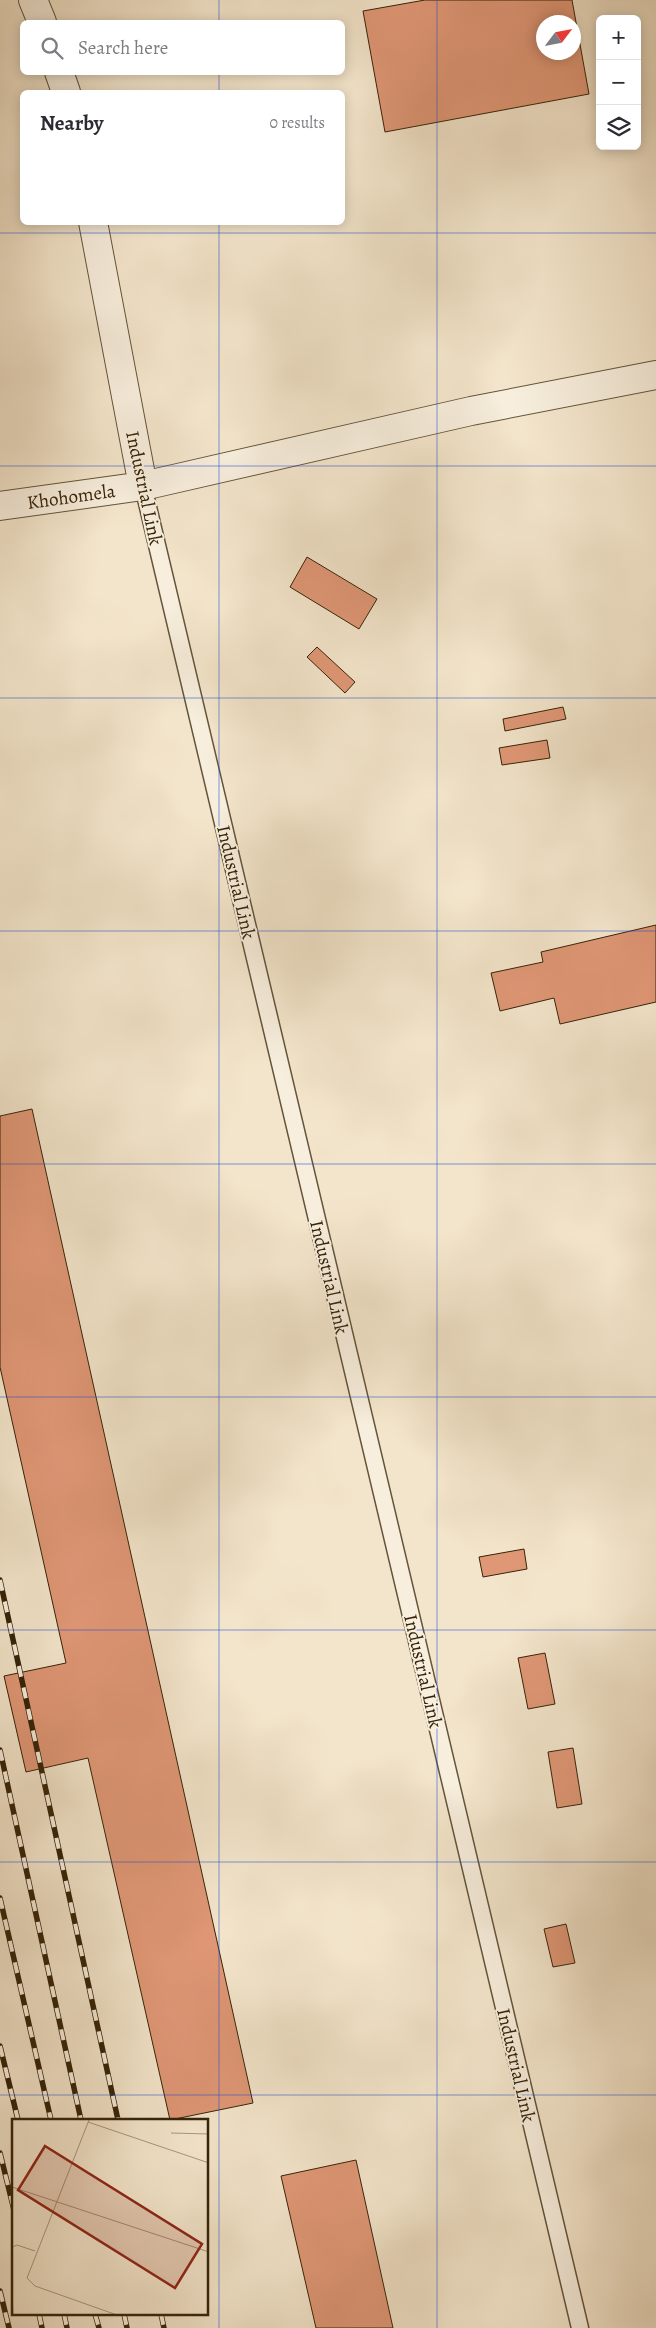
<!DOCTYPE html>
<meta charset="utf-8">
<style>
body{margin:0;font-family:Alegreya,serif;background:#f7f7f7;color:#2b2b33}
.controls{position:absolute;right:15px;top:15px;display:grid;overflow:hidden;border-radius:8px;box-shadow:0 2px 12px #0003}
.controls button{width:45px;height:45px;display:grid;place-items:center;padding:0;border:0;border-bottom:1px solid #e1e1e2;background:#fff;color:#2b2b33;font:25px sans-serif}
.compass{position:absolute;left:536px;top:15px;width:45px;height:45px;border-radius:50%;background:#fff;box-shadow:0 2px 12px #0003;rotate:58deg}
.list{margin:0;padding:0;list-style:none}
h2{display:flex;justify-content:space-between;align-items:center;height:65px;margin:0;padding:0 20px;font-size:21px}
h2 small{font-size:16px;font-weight:400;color:#7c7c81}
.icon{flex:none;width:28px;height:28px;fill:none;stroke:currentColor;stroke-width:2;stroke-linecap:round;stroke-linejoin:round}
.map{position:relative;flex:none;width:656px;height:2328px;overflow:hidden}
.search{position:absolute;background:#fff;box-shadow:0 2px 12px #0003;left:20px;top:20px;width:325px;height:55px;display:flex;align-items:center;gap:12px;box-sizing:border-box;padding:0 18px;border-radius:8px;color:#7c7c81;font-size:19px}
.panel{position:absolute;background:#fff;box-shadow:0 2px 12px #0003;left:20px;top:90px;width:325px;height:135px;border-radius:8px}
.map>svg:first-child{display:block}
.building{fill:#e09776;stroke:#352308;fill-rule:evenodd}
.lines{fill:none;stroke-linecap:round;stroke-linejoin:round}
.service-casing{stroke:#645439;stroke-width:19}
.minor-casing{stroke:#645439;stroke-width:30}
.tertiary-casing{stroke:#645439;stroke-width:30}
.service{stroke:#f7eedd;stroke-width:16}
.minor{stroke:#f7eedd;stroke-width:28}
.tertiary{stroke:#f7eedd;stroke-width:28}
.rail-casing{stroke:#352308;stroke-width:5.5}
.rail{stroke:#f7eedd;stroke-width:4;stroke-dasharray:11;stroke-linecap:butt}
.grid{fill:none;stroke:#1d4ed8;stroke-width:1;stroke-opacity:0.55}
.labels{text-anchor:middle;stroke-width:4;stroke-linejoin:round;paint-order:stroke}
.street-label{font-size:19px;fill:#352308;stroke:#f7eedd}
.inset-road{fill:none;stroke:#a7977d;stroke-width:1}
.view{fill:#8f2418;fill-opacity:0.15;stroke:#8f2418;stroke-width:2.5}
.inset-edge{fill:none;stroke:#352308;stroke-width:2.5}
</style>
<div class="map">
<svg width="656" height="2328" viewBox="0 0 656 2328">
<rect width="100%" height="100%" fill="#f3e5cb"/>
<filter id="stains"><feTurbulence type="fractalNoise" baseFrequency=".004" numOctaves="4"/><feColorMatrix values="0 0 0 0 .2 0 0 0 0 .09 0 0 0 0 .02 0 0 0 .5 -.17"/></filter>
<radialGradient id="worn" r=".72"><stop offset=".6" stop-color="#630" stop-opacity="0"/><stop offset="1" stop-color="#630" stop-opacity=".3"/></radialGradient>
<path class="building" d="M425 0H572L589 94 385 132 363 11ZM544 22H574V52H544Z
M307 557 377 599 359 629 290 587Z
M317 647 355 682 345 693 307 657Z
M563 707 566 719 505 731 503 719Z
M547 740 550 758 502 765 499 748Z
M656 925V1002L560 1024 554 998 500 1011 491 973 543 962 541 952Z
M32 1109 253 2103 170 2120 88 1758 26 1772 4 1676 66 1663 0 1367V1116Z
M524 1549 527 1569 483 1577 479 1557Z
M545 1653 555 1704 528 1709 518 1658Z
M573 1748 582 1804 557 1808 548 1752Z
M566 1924 575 1963 553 1967 544 1929Z
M356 2160 393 2328H316L281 2176Z"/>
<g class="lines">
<defs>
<path id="service" d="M143 486 580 2328"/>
<path id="minor" d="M143 486 471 411 656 375"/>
<path id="tertiary" d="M33 0 42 22
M59 72 66 92
M0 506 143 486 93 222"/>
</defs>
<use href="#service" class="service-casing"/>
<use href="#minor" class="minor-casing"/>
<use href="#tertiary" class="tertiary-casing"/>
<use href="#service" class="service"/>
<use href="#minor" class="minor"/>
<use href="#tertiary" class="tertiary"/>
<defs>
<path id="rail" d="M0 1580 118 2120
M0 1750 81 2120
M0 1898 51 2120
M0 2046 18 2120
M0 2153 14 2210
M0 2291 9 2328
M39 2314 42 2328
M64 2314 67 2328
M95 2314 99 2328
M124 2314 127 2328
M161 2314 164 2328"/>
</defs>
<use href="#rail" class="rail-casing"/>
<use href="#rail" class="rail"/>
</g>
<path class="grid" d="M219 0V22M437 0V2328M219 72V92M219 222V2328M0 233H656M0 466H656M0 698H656M0 931H656M0 1164H656M0 1397H656M0 1630H656M0 1862H656M0 2095H656"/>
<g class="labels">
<g class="street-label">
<text transform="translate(145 488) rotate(78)" y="7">Industrial Link</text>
<text transform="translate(71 496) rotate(-8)" y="7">Khohomela</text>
<text transform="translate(237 882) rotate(77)" y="7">Industrial Link</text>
<text transform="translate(330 1277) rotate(77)" y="7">Industrial Link</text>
<text transform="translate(424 1671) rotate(77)" y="7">Industrial Link</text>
<text transform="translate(517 2065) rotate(77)" y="7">Industrial Link</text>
</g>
</g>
<g transform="translate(12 2119)">
<rect width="196" height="196" fill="#f3e5cb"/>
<path class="inset-road" d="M77 1 15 159 23 167 105 196M76 3 197 44M159 14 197 15M0 68 197 133M0 128 5 126 23 132M0 172 1 196"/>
<path class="view" d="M33 27 190 125 163 169 6 71Z"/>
<rect width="196" height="196" class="inset-edge"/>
</g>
<rect width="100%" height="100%" filter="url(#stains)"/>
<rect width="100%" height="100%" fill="url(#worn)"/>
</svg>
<div class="controls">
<button>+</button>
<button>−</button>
<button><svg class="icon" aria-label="layers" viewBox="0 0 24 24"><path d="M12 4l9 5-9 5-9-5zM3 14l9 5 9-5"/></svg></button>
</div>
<svg class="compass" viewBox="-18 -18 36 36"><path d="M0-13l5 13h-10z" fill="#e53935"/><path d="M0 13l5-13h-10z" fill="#7c7c81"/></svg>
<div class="search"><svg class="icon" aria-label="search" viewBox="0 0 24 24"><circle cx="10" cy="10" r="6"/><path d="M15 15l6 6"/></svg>Search here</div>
<section class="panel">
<h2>Nearby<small>0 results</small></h2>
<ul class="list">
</ul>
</section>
</div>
